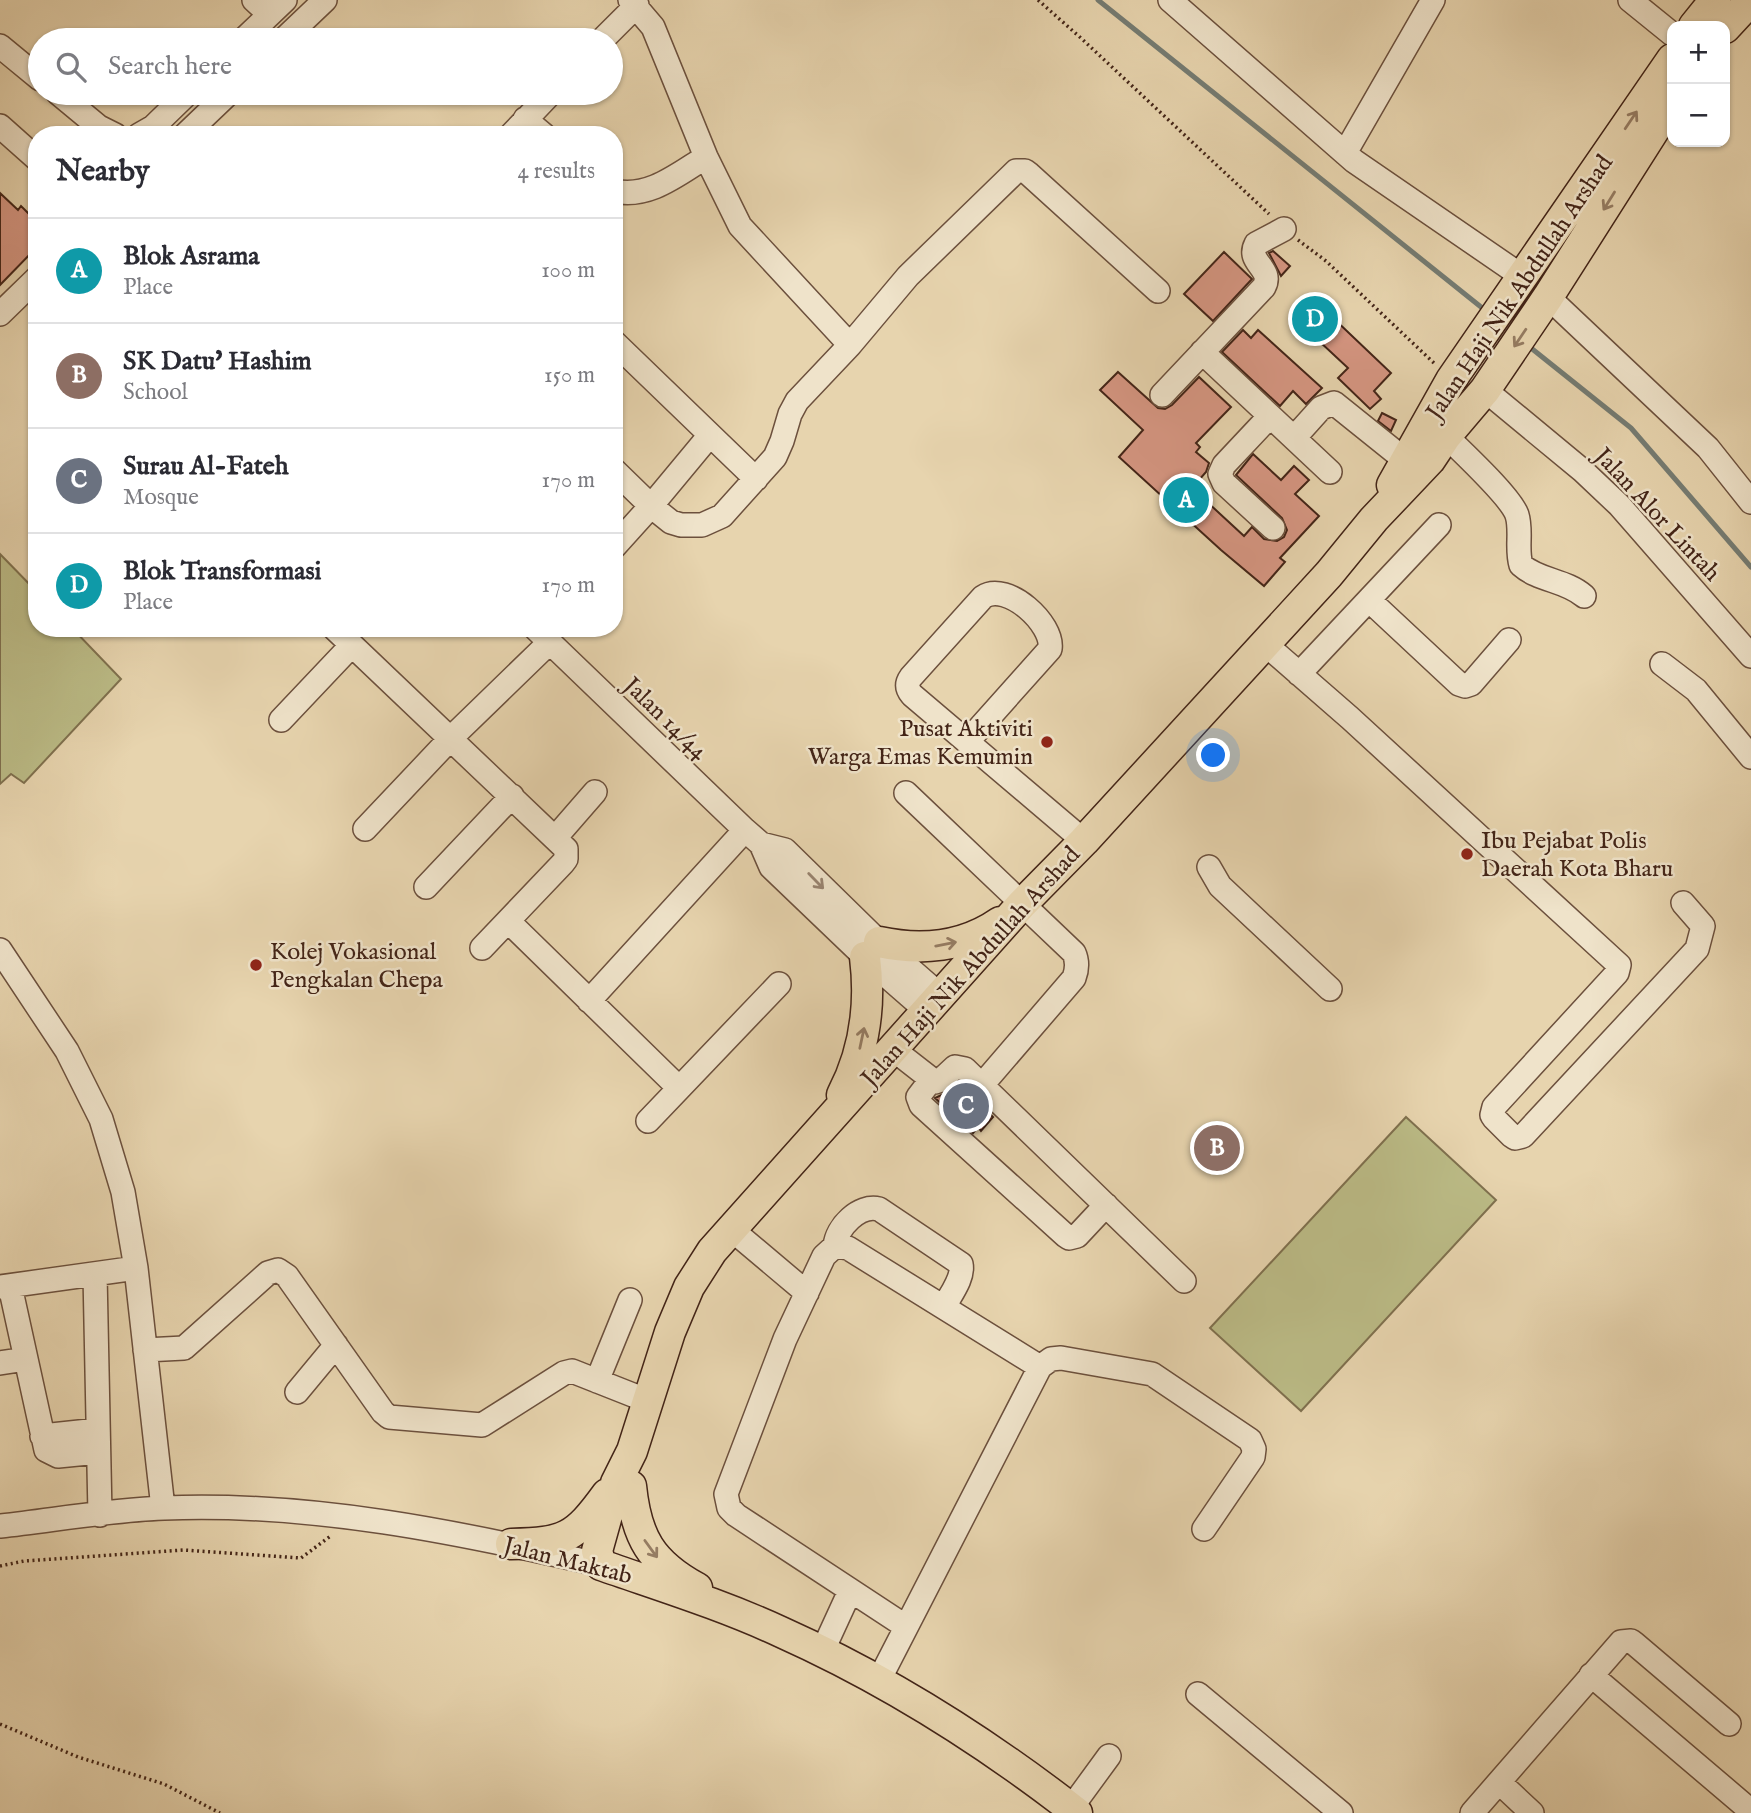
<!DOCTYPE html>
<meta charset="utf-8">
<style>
body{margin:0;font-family:"IM FELL English",serif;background:#f2f2f3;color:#2b2b33}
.controls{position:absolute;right:21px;top:21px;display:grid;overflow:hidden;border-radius:14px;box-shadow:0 2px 5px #0004}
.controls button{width:63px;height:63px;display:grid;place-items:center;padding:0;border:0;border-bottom:2px solid #e1e1e2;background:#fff;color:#2b2b33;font:35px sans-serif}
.you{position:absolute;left:1214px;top:756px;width:24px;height:24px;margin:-18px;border:5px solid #fff;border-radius:50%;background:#1a73e8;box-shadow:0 0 0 10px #1a73e833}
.badge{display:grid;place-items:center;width:46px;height:46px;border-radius:50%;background:#b45309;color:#fff;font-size:23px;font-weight:700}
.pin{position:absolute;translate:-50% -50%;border:4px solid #fff;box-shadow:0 2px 7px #0006}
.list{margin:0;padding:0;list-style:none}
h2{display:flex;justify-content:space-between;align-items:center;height:91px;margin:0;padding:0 28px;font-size:30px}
h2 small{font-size:23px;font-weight:400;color:#7c7c81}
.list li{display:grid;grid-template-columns:46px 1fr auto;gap:21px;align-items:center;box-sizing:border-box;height:105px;padding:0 28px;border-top:2px solid #e1e1e2}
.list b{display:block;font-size:26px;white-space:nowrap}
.list p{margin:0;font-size:23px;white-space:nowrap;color:#7c7c81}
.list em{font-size:23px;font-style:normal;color:#7c7c81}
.icon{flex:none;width:38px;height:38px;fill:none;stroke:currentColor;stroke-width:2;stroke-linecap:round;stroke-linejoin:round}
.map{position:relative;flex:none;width:1751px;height:1813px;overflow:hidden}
.search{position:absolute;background:#fff;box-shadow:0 2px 5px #0004;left:28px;top:28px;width:595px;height:77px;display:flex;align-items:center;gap:18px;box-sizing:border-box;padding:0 24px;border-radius:38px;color:#7c7c81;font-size:26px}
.panel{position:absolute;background:#fff;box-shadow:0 2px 5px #0004;left:28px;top:126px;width:595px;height:511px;border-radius:28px}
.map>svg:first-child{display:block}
.green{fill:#bbbb86;stroke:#7f704e;stroke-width:2}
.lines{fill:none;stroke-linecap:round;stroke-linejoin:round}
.stream{stroke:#757c73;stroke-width:5}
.building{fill:#d69682;stroke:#432417;stroke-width:2}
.minor-casing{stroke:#6c503d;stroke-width:26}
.major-casing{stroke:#432417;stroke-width:33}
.path{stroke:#432417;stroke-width:3.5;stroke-dasharray:2 3.5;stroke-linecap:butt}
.minor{stroke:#efe3ca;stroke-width:23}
.major{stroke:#e7d4ae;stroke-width:30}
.oneway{stroke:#957c62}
.oneway2{stroke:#998470}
.poi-dot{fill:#8f2418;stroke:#efe3ca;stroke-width:2.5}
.labels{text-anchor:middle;stroke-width:5;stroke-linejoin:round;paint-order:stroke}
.street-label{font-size:24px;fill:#432417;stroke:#efe3ca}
.poi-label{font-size:24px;fill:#432417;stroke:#efe3ca;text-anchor:start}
</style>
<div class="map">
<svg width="1751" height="1813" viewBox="0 0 1751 1813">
<rect width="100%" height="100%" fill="#e7d4ae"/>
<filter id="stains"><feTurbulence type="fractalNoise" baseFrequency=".00286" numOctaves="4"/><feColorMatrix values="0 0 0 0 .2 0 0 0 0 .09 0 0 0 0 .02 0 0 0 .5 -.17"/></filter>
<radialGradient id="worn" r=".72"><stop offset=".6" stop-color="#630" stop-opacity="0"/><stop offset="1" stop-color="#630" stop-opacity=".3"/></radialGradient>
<path class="green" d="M0 554 37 592V628H72L121 679 24 783 11 774 0 784Z
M1406 1117 1496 1200 1301 1411 1210 1328Z"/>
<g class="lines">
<path class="stream" d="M1098 0 1486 311
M1526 344 1631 428 1751 567"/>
</g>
<path class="building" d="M0 193 18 210 21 206 34 219 30 222 37 228V247L0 285Z
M1273 251 1290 266 1281 276 1269 253Z
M1224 252 1252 279 1213 321 1184 294Z
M1309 295 1391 373 1374 391 1381 399 1370 409 1338 378 1348 368 1290 314Z
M1243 330 1251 338 1258 330 1322 388 1306 404 1293 391 1280 406 1222 352Z
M1118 372 1158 408 1165 409 1172 405 1199 377 1231 407 1196 443 1200 447 1196 452 1209 463 1206 472 1192 488 1244 536 1252 527 1264 539 1277 541 1284 537 1287 530 1282 518 1236 475 1253 454 1281 480 1294 466 1309 480 1295 494 1319 516 1280 558 1285 562 1264 586 1221 550 1119 457 1143 430 1100 390Z
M1382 413 1396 420 1391 431 1378 421Z
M959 1083 993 1117 981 1131 978 1127 973 1133 935 1098 950 1091Z"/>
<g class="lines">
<defs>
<path id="minor" d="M254 0 269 14
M630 0 653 27 706 157 740 226 850 345
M1170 0 1354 161 1523 277
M1630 0 1672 34
M243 40 285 0
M283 40 325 0
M602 40 637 5
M0 46 40 79
M58 93 99 127 115 135
M525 119 544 135
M0 126 37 159
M139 135 153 127 188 93
M185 135 229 93
M511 135 551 93
M1345 153 1433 0
M614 191C649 199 678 174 706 157
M1548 297 1708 448 1751 502
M0 314 37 278
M614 342 756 479
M1202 352 1330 472
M1485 390 1583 471 1619 505 1751 656
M1162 395 1264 287C1274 268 1246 263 1256 244L1284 229
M1270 416 1224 465 1220 474 1224 483 1273 528
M1446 436C1462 452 1511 497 1517 515 1522 531 1516 549 1521 565 1539 581 1566 580 1584 596
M1294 438 1321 408 1334 403 1405 460
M614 470 651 506 710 435
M614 547 651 506 671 522 681 525H702L722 516 775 457 782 441 790 414 797 401 850 345 908 276 1016 171H1025L1029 174 1158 291
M1369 600 1459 684 1465 686 1471 684 1509 640
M334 628 566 849V859L563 863 482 948
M535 628 745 830 761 844 785 850 879 942 942 997
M1265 644 1350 718 1619 965 1617 973 1494 1107 1492 1115 1494 1118 1512 1136 1515 1138 1523 1136 1697 949 1703 926 1683 903
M1662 664 1696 690 1751 757
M1299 674 1439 525
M281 720 352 645
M967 742 1050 649C1054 624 1007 581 983 597L911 677C906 684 907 689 912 695L1084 841
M906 793 1074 953C1078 962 1077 970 1074 978L982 1085
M365 829 451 738 550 642
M555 838 595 792
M761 844 771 867 865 957 928 1012
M1209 867 1220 886 1330 989
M426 887 512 796
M508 921 679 1088
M0 950 67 1051 101 1119 123 1192 136 1268 163 1508
M589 1001 745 830
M894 1050 935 1082 941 1080 955 1067 965 1069 1184 1281
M931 1080 918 1097 921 1105 1066 1236 1069 1238 1077 1236 1106 1205
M648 1121 779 984
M731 1229 807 1293
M835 1246C837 1227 859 1204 879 1209L961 1264C964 1278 950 1295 944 1307
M95 1274 100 1515
M10 1286 46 1450 58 1456 98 1452
M0 1287 136 1268
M145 1350 184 1348 268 1273 278 1270 287 1276 383 1412 389 1417 482 1425 564 1373 572 1371 648 1401
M0 1363 26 1359
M597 1381 630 1300
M297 1392 336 1345
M42 1436 98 1430
M0 1526C54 1520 110 1510 164 1508 311 1502 458 1532 601 1565
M905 1626 736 1515 729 1508 726 1494 785 1339 824 1256 835 1246 848 1248 1040 1367
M822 1652 850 1591
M1591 1675 1751 1811
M878 1682 1040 1367 1051 1359 1061 1358 1152 1374 1250 1440 1254 1449 1253 1457 1204 1529
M1198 1694 1341 1813
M1499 1782 1532 1813
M1071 1808 1109 1756
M1472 1813 1621 1642 1631 1641 1635 1644 1729 1724"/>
<path id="major" d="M1694 26 1715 0
M1725 28 1751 0
M1392 485 1451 380 1672 59
M879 942C921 951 964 947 1000 922
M842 1095C865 1051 871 1005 865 957
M631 1486C636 1537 651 1563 697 1588
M511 1544C565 1543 575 1538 607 1494
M601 1565 597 1551 616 1483 632 1451 670 1332 689 1287 712 1251 1022 904 1084 841 1329 574 1374 519 1430 460 1446 436 1485 390 1548 297 1672 102
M601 1565C661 1586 723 1605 781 1632 886 1679 987 1743 1077 1813"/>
</defs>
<use href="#minor" class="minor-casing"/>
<use href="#major" class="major-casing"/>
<path class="path" d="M1038 0 1082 39 1269 214
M1298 240 1326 261 1435 364
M0 1566 24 1561 184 1550 301 1558 332 1535
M0 1724 78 1757 164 1784 220 1813"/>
<use href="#minor" class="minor"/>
<use href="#major" class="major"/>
</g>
<defs><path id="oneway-shaft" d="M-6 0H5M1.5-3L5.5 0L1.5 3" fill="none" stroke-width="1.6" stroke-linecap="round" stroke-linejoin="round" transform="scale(1.75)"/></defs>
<g class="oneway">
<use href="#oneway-shaft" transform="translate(1631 120) rotate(-56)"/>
<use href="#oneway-shaft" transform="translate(1609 201) rotate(122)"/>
<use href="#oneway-shaft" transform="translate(1520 338) rotate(124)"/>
<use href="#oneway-shaft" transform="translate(946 944) rotate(-11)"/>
<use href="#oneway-shaft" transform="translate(862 1038) rotate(-78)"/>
<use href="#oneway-shaft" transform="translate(651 1549) rotate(54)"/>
</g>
<use class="oneway2" href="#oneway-shaft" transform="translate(816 881) rotate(46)"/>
<g class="poi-dot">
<circle cx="1047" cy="742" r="7"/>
<circle cx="1467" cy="854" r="7"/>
<circle cx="256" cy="965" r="7"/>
</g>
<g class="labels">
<g class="street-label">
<text transform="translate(1519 287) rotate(-56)" y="8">Jalan Haji Nik Abdullah Arshad</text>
<text transform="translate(1658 514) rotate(47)" y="8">Jalan Alor Lintah</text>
<text transform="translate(666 718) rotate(44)" y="8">Jalan 14/44</text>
<text transform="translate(970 966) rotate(-48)" y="8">Jalan Haji Nik Abdullah Arshad</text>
<text transform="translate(568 1560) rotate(14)" y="8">Jalan Maktab</text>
</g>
<g class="poi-label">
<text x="1033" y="736" text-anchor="end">Pusat Aktiviti<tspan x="1033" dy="28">Warga Emas Kemumin</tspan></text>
<text x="1481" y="848">Ibu Pejabat Polis<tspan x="1481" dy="28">Daerah Kota Bharu</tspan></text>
<text x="270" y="959">Kolej Vokasional<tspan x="270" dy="28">Pengkalan Chepa</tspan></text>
</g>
</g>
<rect width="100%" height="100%" filter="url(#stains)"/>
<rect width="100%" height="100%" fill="url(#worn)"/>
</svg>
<div class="controls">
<button>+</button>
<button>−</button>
</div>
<div class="you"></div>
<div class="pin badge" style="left:1186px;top:500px;background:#0f9aa8">A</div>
<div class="pin badge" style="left:1217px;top:1148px;background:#8d6e63">B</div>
<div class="pin badge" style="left:966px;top:1106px;background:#6b7280">C</div>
<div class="pin badge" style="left:1315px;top:319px;background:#0f9aa8">D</div>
<div class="search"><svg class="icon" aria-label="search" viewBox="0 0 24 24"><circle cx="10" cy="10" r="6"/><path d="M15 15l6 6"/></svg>Search here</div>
<section class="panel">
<h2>Nearby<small>4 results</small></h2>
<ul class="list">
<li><span class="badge" style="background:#0f9aa8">A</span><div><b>Blok Asrama</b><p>Place</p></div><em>100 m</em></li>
<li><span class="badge" style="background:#8d6e63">B</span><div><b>SK Datu' Hashim</b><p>School</p></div><em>150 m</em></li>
<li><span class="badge" style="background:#6b7280">C</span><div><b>Surau Al-Fateh</b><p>Mosque</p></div><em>170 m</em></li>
<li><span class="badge" style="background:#0f9aa8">D</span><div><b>Blok Transformasi</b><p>Place</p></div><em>170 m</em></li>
</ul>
</section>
</div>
